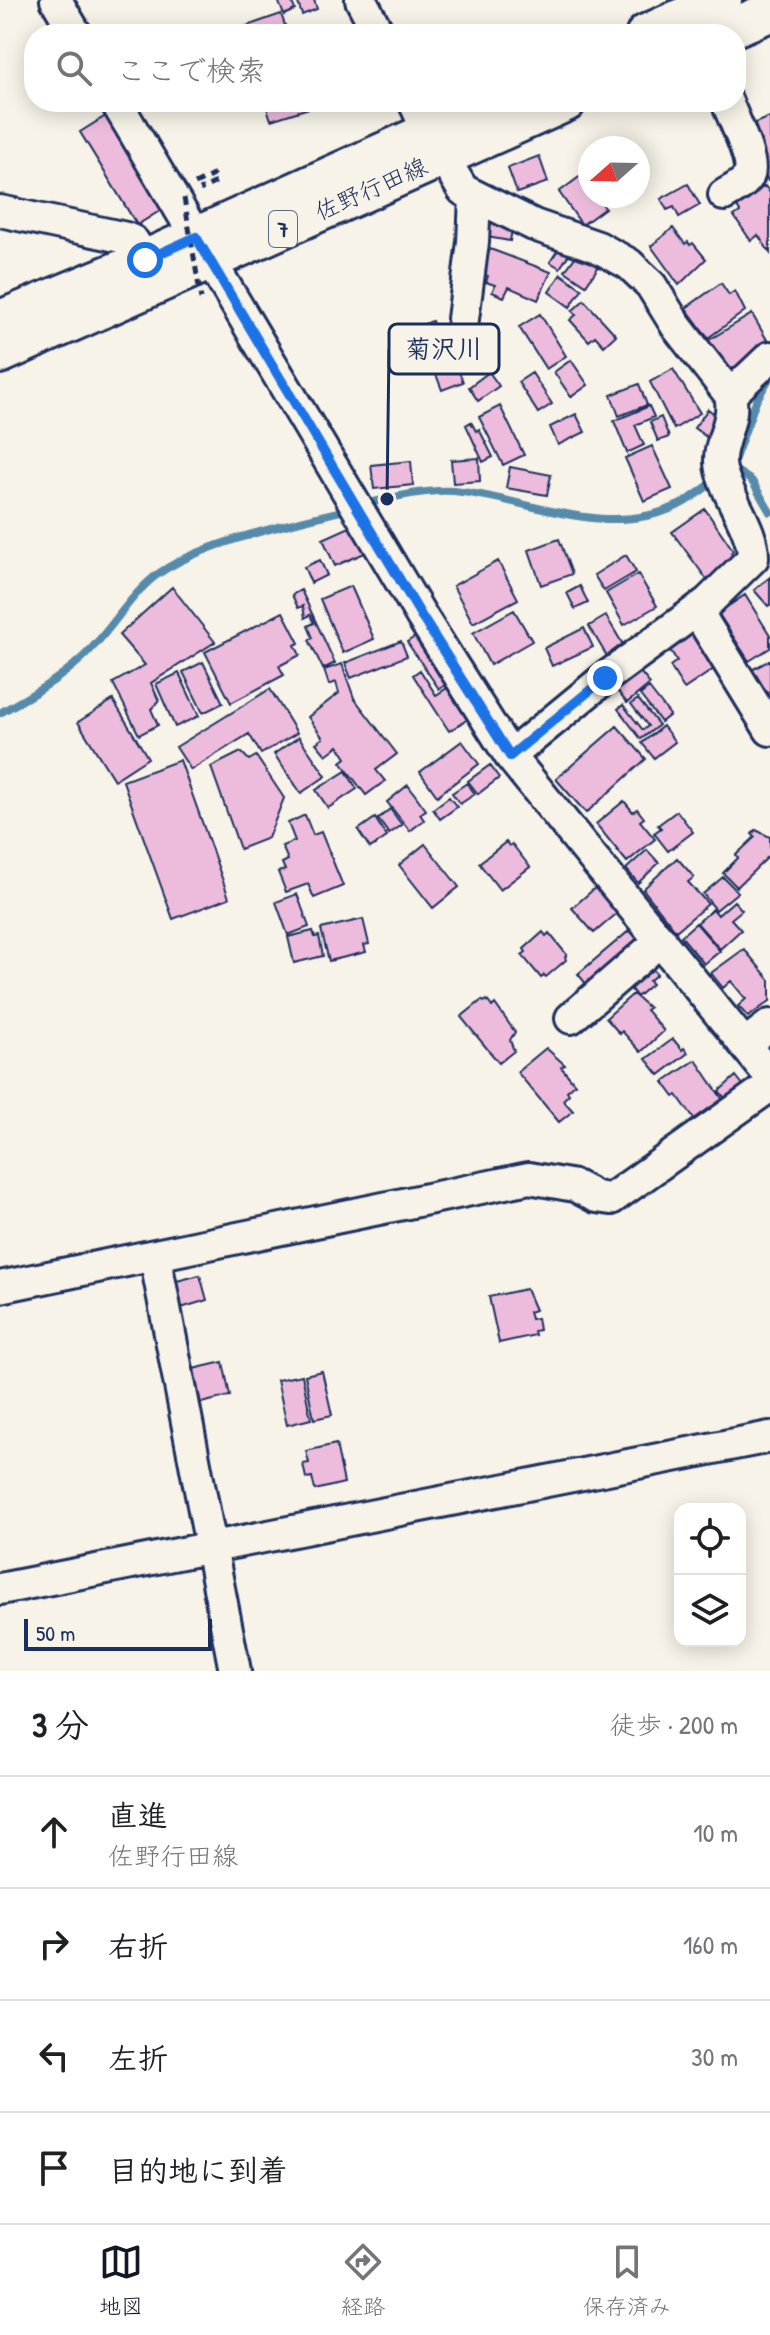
<!DOCTYPE html>
<html lang="ja">
<meta charset="utf-8">
<style>
body{margin:0;font-family:"Patrick Hand","Klee One",sans-serif;background:#f2f2f2;color:#202124}
.controls{position:absolute;right:24px;bottom:24px;display:grid;overflow:hidden;border-radius:16px;box-shadow:0 4px 20px #0003}
.controls button{width:72px;height:72px;display:grid;place-items:center;padding:0;border:0;border-bottom:2px solid #e0e0e0;background:#fff;color:#202124;font:40px sans-serif}
.compass{position:absolute;left:578px;top:136px;width:72px;height:72px;border-radius:50%;background:#fff;box-shadow:0 4px 20px #0003;rotate:250deg}
.scale{position:absolute;left:24px;bottom:20px;width:188px;box-sizing:border-box;padding-left:8px;border:4px solid #1b2f5e;border-top:0;font-size:22px;line-height:28px;white-space:nowrap;color:#1b2f5e;-webkit-text-stroke:6px #f7f3e8;paint-order:stroke}
.stop{position:absolute;width:24px;height:24px;margin:-18px;border:6px solid #1a73e8;border-radius:50%;background:#fff}
.stop.end{background:#1a73e8;border-color:#fff;box-shadow:0 2px 8px #0008}
.list{margin:0;padding:0;list-style:none}
h2{display:flex;justify-content:space-between;align-items:center;height:104px;margin:0;padding:0 32px;font-size:34px}
h2 small{font-size:26px;font-weight:400;color:#757577}
.list li{display:grid;grid-template-columns:52px 1fr auto;gap:24px;align-items:center;box-sizing:border-box;height:112px;padding:0 32px;border-top:2px solid #e0e0e0}
.list b{display:block;font-size:30px;white-space:nowrap}
.list p{margin:0;font-size:26px;white-space:nowrap;color:#757577}
.list em{font-size:26px;font-style:normal;color:#757577}
.icon{flex:none;width:44px;height:44px;fill:none;stroke:currentColor;stroke-width:2;stroke-linecap:round;stroke-linejoin:round}
.map{position:relative;flex:none;width:770px;height:1671px;overflow:hidden}
.search{position:absolute;background:#fff;box-shadow:0 4px 20px #0003;left:24px;right:24px;top:24px;height:88px;display:flex;align-items:center;gap:20px;box-sizing:border-box;padding:0 28px;border-radius:32px;color:#757577;font-size:30px}
.sheet{height:552px;background:#fff}
nav{display:flex;justify-content:space-around;align-items:center;box-sizing:border-box;height:112px;border-top:2px solid #e0e0e0;background:#fff;font-size:22px;color:#757577}
nav a{display:grid;justify-items:center;gap:4px}
nav .on{color:#111827}
.map>svg:first-child{display:block}
.lines{fill:none;stroke-linecap:round;stroke-linejoin:round}
.stream{stroke:#568aab;stroke-width:8}
.building{fill:#edbcdc;stroke:#1b2f5e;stroke-width:2}
.minor-casing{stroke:#1b2f5e;stroke-width:36}
.major-casing{stroke:#1b2f5e;stroke-width:44}
.path{stroke:#1b2f5e;stroke-width:5;stroke-dasharray:8 6;stroke-linecap:butt}
.minor{stroke:#f7f3e8;stroke-width:30}
.major{stroke:#f7f3e8;stroke-width:38}
.path-bridge{stroke:#1b2f5e;stroke-width:5;stroke-dasharray:8 6;stroke-linecap:butt}
.route{stroke:#1a73e8;stroke-width:10}
.labels{text-anchor:middle;stroke-width:7;stroke-linejoin:round;paint-order:stroke}
.shield{fill:#f7f3e8;stroke:#5d6a87;stroke-width:2}
.shield-label{font-size:22px;font-weight:bold;fill:#1b2f5e}
.street-label{font-size:24px;fill:#1b2f5e;stroke:#f7f3e8}
.leader{fill:none;stroke:#1b2f5e;stroke-width:3}
.callout-dot{fill:#1b2f5e;stroke:#f7f3e8;stroke-width:3}
.callout{fill:#f7f3e8;stroke:#1b2f5e;stroke-width:3}
.callout-label{font-size:26px;text-anchor:middle;font-weight:bold;fill:#1b2f5e}
</style>
<div class="map">
<svg width="770" height="1671" viewBox="0 0 770 1671">
<rect width="100%" height="100%" fill="#f7f3e8"/>
<filter id="ink" filterUnits="userSpaceOnUse"><feTurbulence type="fractalNoise" baseFrequency=".0125" numOctaves="2"/><feDisplacementMap in="SourceGraphic" scale="16" xChannelSelector="R" yChannelSelector="G"/><feConvolveMatrix kernelMatrix="1 2 1 2 8 2 1 2 1" color-interpolation-filters="sRGB"/></filter>
<g filter="url(#ink)">
<g class="lines">
<path class="stream" d="M733 464 756 401 770 377
M729 470 732 468 752 481 770 512
M362 505C388 498 427 489 454 491 528 498 603 540 677 506 691 500 705 488 718 478
M0 713C28 697 57 681 81 659 108 635 126 600 154 577 197 543 295 523 349 509"/>
</g>
<path class="building" d="M278 0H291L295 10 284 15Z
M297 0H314L317 9 302 15Z
M281 14 288 34H243L241 28Z
M265 102H311L312 107 271 120Z
M109 114 166 207 137 225 80 132Z
M770 117V180L768 181 747 126Z
M539 156 548 182 517 193 508 168Z
M582 175 590 187V196H597L605 208 582 225 559 192Z
M688 184 700 205 679 217 674 207 667 210 661 199Z
M765 186 770 193V253L758 235 751 241 734 216 740 212 736 205Z
M485 213 514 218 510 241 481 236Z
M673 228 685 244 688 242 690 245 693 243 706 259 679 285 651 246Z
M563 242 573 248 560 268 550 262Z
M490 249 551 272 538 300 509 287 504 297 492 292 495 285 486 282 488 276 481 273Z
M581 249 601 263 586 285 565 271Z
M561 274 582 289 570 307 549 292Z
M721 283 729 295 735 291 745 311 708 338 686 308Z
M584 300 616 335 604 346 595 336 589 341 570 320 576 315 572 311Z
M540 314 566 356 546 369 519 327Z
M752 314 770 345 723 374 704 343Z
M432 321 438 336 423 341 417 327Z
M445 335 463 382 442 390 424 343Z
M571 360 588 385 571 397 554 372Z
M673 369 700 413 674 429 650 382Z
M489 372 499 386 478 401 469 387Z
M532 373 552 404 538 413 518 382Z
M639 384 647 405 619 416 611 395Z
M500 406 524 455 503 465 479 417Z
M649 406 654 417 635 425 644 445 627 453 614 421Z
M708 409 721 419 708 438 694 428Z
M576 414 585 432 558 445 550 427Z
M661 417 669 437 658 441 650 422Z
M471 422 476 431 479 429 493 457 483 462 466 425Z
M652 446 672 489 644 501 625 458Z
M479 458 480 481 453 483 451 460Z
M411 461 413 485 374 489 371 465Z
M510 467 551 475 547 495 506 488Z
M705 509 733 550 731 553 737 561 708 581 672 532Z
M354 525 367 552 335 566 323 539Z
M559 539 572 574 541 585 529 550Z
M626 555 636 572 604 591 594 575Z
M320 560 327 575 311 583 304 567Z
M498 561 518 599 473 623 453 586Z
M638 574 657 606 624 625 606 593Z
M770 577V605L768 606 754 590Z
M351 586 374 639 343 653 320 599Z
M580 586 588 603 575 609 567 593Z
M172 587 215 642 151 683 159 701 151 709 158 725 139 735 113 683 145 665 119 635Z
M301 590 335 663 323 669 309 640 313 638 308 626 314 623 310 615 305 618 303 606 298 608 292 595Z
M745 595 770 635V648L749 661 718 613Z
M514 610 532 641 490 665 473 633Z
M283 612 299 643 295 645 300 655 279 666 284 675 231 703 205 652Z
M606 616 628 653 611 663 589 626Z
M695 625 720 665 684 689 670 666 677 661 666 643Z
M584 628 593 647 552 666 544 648Z
M421 633 453 680 439 689 407 642Z
M401 641 407 656 351 678 345 663Z
M770 660V691L759 696 746 673Z
M203 662 223 703 203 713 183 672Z
M342 664 354 698 397 754 376 770 385 781 366 795 341 762 346 758 338 746 326 755 316 743 323 738 308 717 339 693 336 682 329 685 324 670Z
M636 667 650 684 627 703 613 686Z
M420 670 436 695 455 683 476 714 449 731 413 675Z
M179 673 199 716 175 727 156 684Z
M649 688 670 715 661 722 640 695Z
M270 689 297 733 261 754 249 734 191 770 176 747Z
M638 699 659 725 641 739 618 709 623 705 643 730 648 726 631 704Z
M113 700 148 758 114 780 78 722Z
M617 726 646 759 586 813 556 779Z
M663 726 675 742 654 758 642 743Z
M299 737 326 776 301 793 274 754Z
M462 741 479 764 437 796 420 772Z
M241 752 249 760 256 756 284 798 268 838 240 849 211 767Z
M180 760 229 898 173 919 123 781Z
M490 765 499 778 478 794 468 781Z
M346 771 357 789 328 808 316 790Z
M467 783 475 794 460 804 452 793Z
M408 785 426 810 420 814 424 820 410 831 387 802Z
M449 797 457 807 440 819 433 809Z
M624 801 633 812 637 809 644 818 640 821 655 839 627 862 596 824Z
M390 809 402 825 389 834 378 819Z
M677 811 693 832 668 851 654 833 661 828 658 825Z
M305 815 313 835 321 832 343 886 314 898 308 884 286 892 278 872 285 870 282 863 288 860 282 846 295 841 288 823Z
M375 818 387 837 370 848 358 830Z
M756 830 770 837V855L737 887 723 873 738 858 736 855 755 837 752 834Z
M506 842 509 846 512 844 530 867 500 890 479 863Z
M425 844 459 887 433 908 399 865Z
M647 850 659 863 638 883 626 869Z
M677 858 694 877 688 882 708 904 676 931 643 889Z
M723 877 738 892 716 910 703 894Z
M595 888 598 892 602 888 621 910 594 933 572 908Z
M297 894 309 927 288 935 276 902Z
M734 901 742 910 731 919 741 930 720 949 697 923 713 909 718 915Z
M363 919 369 944 364 945 366 952 329 961 321 929Z
M696 923 720 951 704 964 681 936Z
M630 930 644 945 591 990 578 974Z
M313 931 315 937 319 936 323 956 294 963 288 937Z
M543 932 546 936 549 933 567 955 565 957 566 960 546 977 544 975 541 978 522 955 526 952 524 949Z
M744 949 770 980V1001L748 1017 738 1006 746 999 731 981 723 988 711 973Z
M646 962 657 974 649 981 652 984 637 997 624 981Z
M633 994 649 1008 646 1010 664 1031 641 1052 622 1031 620 1034 606 1018Z
M482 1000 484 1002 487 1000 492 1007 495 1004 515 1032 510 1040 514 1051 499 1063 461 1017Z
M673 1039 682 1050 684 1048 688 1053 659 1075 646 1059Z
M546 1048 565 1065 561 1067 575 1084 567 1091 569 1094 563 1100 573 1111 559 1122 517 1072Z
M696 1060 725 1103 697 1123 677 1095 674 1097 663 1082Z
M736 1076 747 1090 730 1104 719 1091Z
M200 1275 207 1300 181 1308 173 1282Z
M526 1289 535 1310 529 1312 531 1319 537 1318 539 1330 534 1331 535 1335 499 1343 489 1297Z
M223 1362 230 1396 201 1403 193 1369Z
M322 1371 332 1415 314 1419 305 1375Z
M302 1375 311 1419 287 1425 277 1380Z
M336 1444 344 1483 315 1490 312 1477 306 1478 303 1464 309 1463 306 1451Z"/>
<g class="lines">
<defs>
<path id="minor" d="M56 0 76 34
M361 0 379 34
M116 102 422 617 510 756 770 1076
M414 102 428 132 463 190 534 225 598 247 629 264 651 285 677 327 730 395C737 421 715 445 721 470 728 499 754 530 753 558L708 602 605 678 510 756
M724 195C732 190 745 184 749 175 755 161 733 118 727 102
M0 211 126 238 133 241 145 260
M463 319 473 242 475 197
M730 395 770 357
M708 602 701 609 703 621 770 730
M571 1018 661 940
M745 1044 770 1025
M155 1256 235 1671
M0 1287 529 1178 575 1186 596 1197 611 1199 770 1086
M0 1589 770 1437"/>
<path id="major" d="M646 34 722 0
M718 34 770 12
M0 320 133 265 495 102
M0 354 566 102"/>
</defs>
<use href="#minor" class="minor-casing"/>
<use href="#major" class="major-casing"/>
<path class="path" d="M195 184 213 175 216 182 200 190"/>
<use href="#minor" class="minor"/>
<use href="#major" class="major"/>
<path class="path-bridge" d="M184 198 201 299"/>
</g>
</g>
<g class="lines" filter="url(#ink)">
<path class="route" d="M145 260 196 237 422 617 510 756 605 678"/>
</g>
<g class="labels">
<rect class="shield" x="269" y="211" width="28" height="36" rx="6"/>
<g class="shield-label">
<text x="283" y="237">7</text>
</g>
<g class="street-label">
<text transform="translate(371 189) rotate(-24)" y="8">佐野行田線</text>
</g>
</g>
<path class="leader" d="M387 499L389 349"/>
<circle class="callout-dot" cx="387" cy="499" r="8"/>
<rect class="callout" x="389" y="324" width="110" height="50" rx="8"/>
<g class="callout-label">
<text x="444" y="358">菊沢川</text>
</g>
</svg>
<div class="controls">
<button><svg class="icon" aria-label="locate" viewBox="0 0 24 24"><circle cx="12" cy="12" r="6"/><path d="M12 2v4M12 18v4M2 12h4M18 12h4"/></svg></button>
<button><svg class="icon" aria-label="layers" viewBox="0 0 24 24"><path d="M12 4l9 5-9 5-9-5zM3 14l9 5 9-5"/></svg></button>
</div>
<svg class="compass" viewBox="-18 -18 36 36"><path d="M0-13l5 13h-10z" fill="#e53935"/><path d="M0 13l5-13h-10z" fill="#757577"/></svg>
<div class="scale">50 m</div>
<div class="stop" style="left:145px;top:260px"></div>
<div class="stop end" style="left:605px;top:678px"></div>
<div class="search"><svg class="icon" aria-label="search" viewBox="0 0 24 24"><circle cx="10" cy="10" r="6"/><path d="M15 15l6 6"/></svg>ここで検索</div>
</div>
<section class="sheet">
<h2>3 分<small>徒歩 · 200 m</small></h2>
<ul class="list">
<li><svg class="icon" aria-label="ahead" viewBox="0 0 24 24"><path d="M12 20V5M6 11l6-6 6 6"/></svg><div><b>直進</b><p>佐野行田線</p></div><em>10 m</em></li>
<li><svg class="icon" aria-label="right" viewBox="0 0 24 24"><path d="M7 20v-9h11M14 6l5 5-5 5"/></svg><div><b>右折</b></div><em>160 m</em></li>
<li><svg class="icon" aria-label="left" viewBox="0 0 24 24"><path d="M17 20v-9H6M10 6l-5 5 5 5"/></svg><div><b>左折</b></div><em>30 m</em></li>
<li><svg class="icon" aria-label="arrive" viewBox="0 0 24 24"><path d="M6 21V4h12l-3 4 3 4H6"/></svg><div><b>目的地に到着</b></div></li>
</ul>
</section>
<nav>
<a class="on"><svg class="icon" aria-label="map" viewBox="0 0 24 24"><path d="M3 6l6-2 6 2 6-2v14l-6 2-6-2-6 2zM9 4v14M15 6v14"/></svg>地図</a>
<a><svg class="icon" aria-label="directions" viewBox="0 0 24 24"><path d="M12 3l9 9-9 9-9-9zM9 14v-3h6M13 9l2 2-2 2"/></svg>経路</a>
<a><svg class="icon" aria-label="saved" viewBox="0 0 24 24"><path d="M7 4h10v16l-5-4-5 4z"/></svg>保存済み</a>
</nav>
